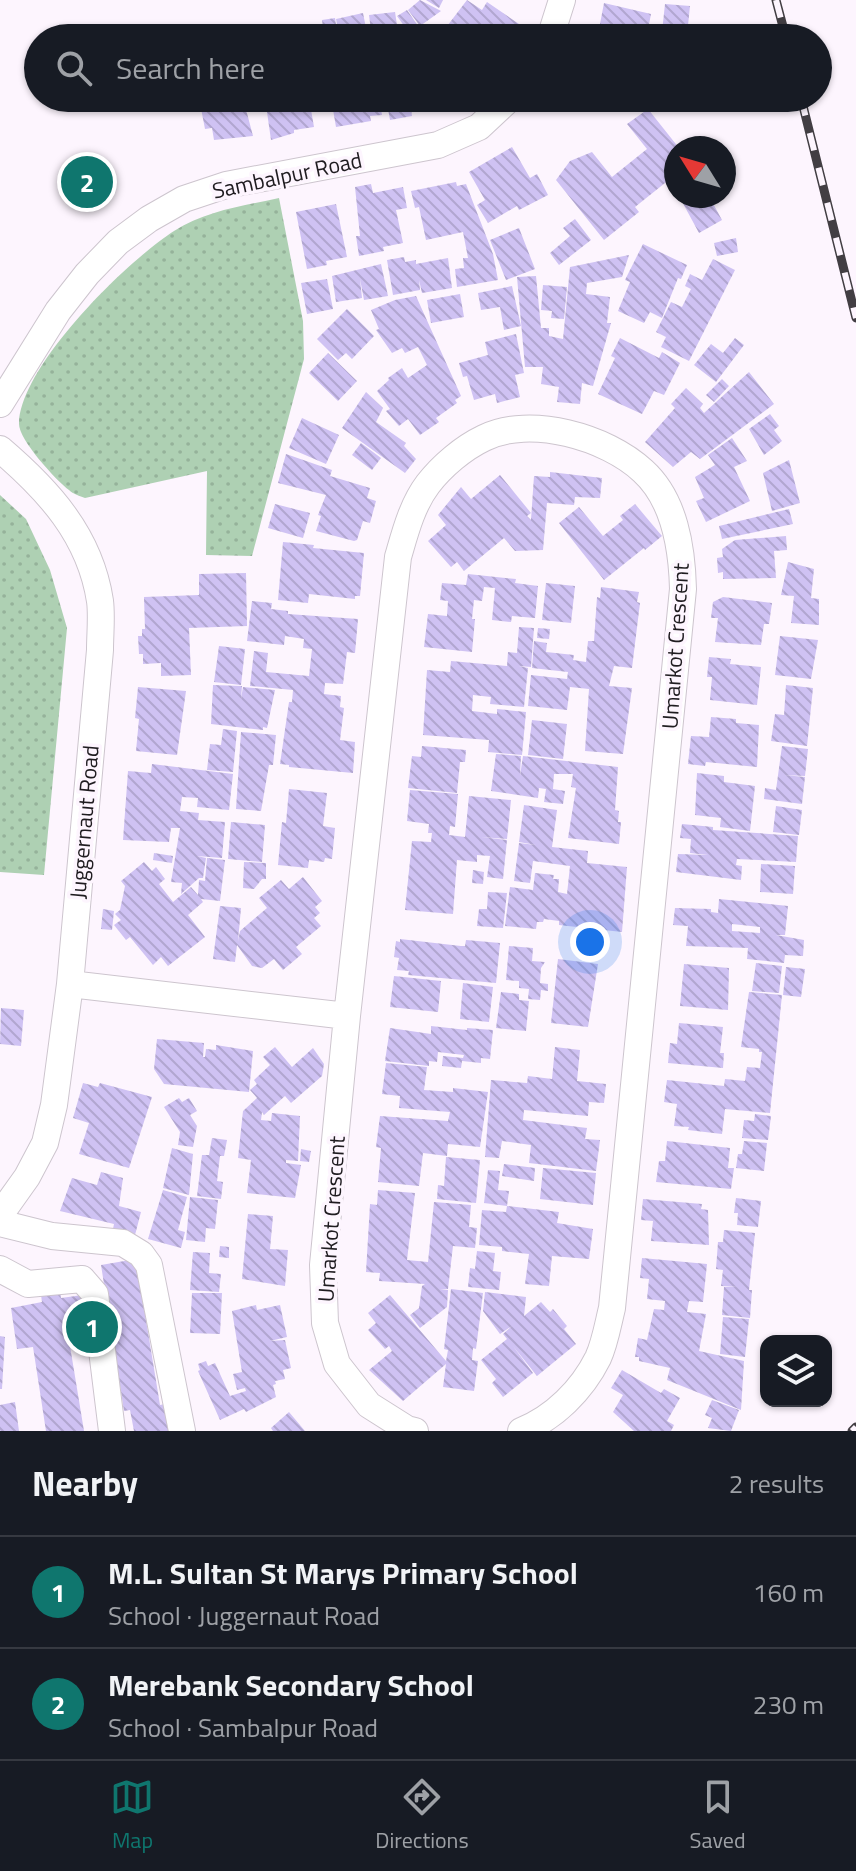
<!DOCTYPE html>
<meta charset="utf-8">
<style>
body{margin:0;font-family:"Titillium Web",sans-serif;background:#20242c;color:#f1f3f6}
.controls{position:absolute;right:24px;bottom:24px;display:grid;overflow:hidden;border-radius:16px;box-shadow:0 2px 6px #0004}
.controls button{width:72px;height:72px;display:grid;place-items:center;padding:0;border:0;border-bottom:2px solid #363941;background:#171b24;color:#f1f3f6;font:40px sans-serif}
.compass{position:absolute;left:664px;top:136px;width:72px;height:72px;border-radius:50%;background:#171b24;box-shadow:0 2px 6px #0004;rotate:307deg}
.you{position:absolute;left:590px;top:942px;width:28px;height:28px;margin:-20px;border:6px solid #fff;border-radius:50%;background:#1a73e8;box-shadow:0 0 0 12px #1a73e833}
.badge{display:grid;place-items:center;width:52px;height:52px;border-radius:50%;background:#0f766e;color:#fff;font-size:26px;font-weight:700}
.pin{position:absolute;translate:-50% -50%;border:4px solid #fff;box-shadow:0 2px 8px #0006}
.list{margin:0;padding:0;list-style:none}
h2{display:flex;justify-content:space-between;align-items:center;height:104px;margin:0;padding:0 32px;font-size:34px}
h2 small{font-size:26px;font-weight:400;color:#9ea1a6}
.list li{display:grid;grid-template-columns:52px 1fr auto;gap:24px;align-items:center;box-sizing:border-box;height:112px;padding:0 32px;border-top:2px solid #363941}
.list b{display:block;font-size:30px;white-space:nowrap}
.list p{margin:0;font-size:26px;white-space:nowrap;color:#9ea1a6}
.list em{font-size:26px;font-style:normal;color:#9ea1a6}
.icon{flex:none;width:44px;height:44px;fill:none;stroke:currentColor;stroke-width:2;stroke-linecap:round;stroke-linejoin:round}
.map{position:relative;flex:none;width:856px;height:1431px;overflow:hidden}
.search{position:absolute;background:#171b24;box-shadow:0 2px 6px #0004;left:24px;right:24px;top:24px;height:88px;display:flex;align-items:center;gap:20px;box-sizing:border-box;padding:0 28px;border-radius:44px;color:#9ea1a6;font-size:30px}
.sheet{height:328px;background:#171b24}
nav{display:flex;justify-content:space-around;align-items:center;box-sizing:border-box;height:112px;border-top:2px solid #363941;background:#171b24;font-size:22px;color:#9ea1a6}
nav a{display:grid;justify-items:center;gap:4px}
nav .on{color:#0f766e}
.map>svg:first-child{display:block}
.grass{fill:url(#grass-dots)}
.building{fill:url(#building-back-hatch);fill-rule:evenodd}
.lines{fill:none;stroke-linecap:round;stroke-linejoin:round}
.minor-casing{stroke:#cdc5ce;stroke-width:28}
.minor{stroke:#fff;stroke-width:26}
.rail-casing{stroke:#423e43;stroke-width:9}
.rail{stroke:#fdf5fe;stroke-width:6;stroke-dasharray:18;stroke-linecap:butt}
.labels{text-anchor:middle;stroke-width:7;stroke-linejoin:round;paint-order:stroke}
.street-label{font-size:22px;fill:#1f1c20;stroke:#fdf5fe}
</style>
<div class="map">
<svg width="856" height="1431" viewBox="0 0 856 1431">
<defs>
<pattern id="grass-dots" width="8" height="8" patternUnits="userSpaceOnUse" patternTransform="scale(2)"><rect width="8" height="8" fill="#aed0b3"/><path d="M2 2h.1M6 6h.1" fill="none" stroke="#95b29a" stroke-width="1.8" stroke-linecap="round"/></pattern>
<pattern id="building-back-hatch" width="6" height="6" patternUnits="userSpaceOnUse" patternTransform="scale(2)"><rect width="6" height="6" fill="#cfc2f3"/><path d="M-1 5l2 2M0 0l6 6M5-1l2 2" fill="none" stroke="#b1a6d0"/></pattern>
</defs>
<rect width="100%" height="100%" fill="#fdf5fe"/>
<path class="grass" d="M279 198 303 321 304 359 252 556 206 555 207 471 85 498C80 496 73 494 69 490 56 480 18 439 19 423 21 365 127 261 174 231 205 211 243 206 279 198Z
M0 495 26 519 50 570 67 628 44 875 0 872Z"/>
<path class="building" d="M420 0 441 11 420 26 408 10Z
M426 0H443L439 8Z
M467 0 482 10 487 2 519 24 509 38H444L441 34Z
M604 3 651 14 647 35 653 38H608L611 27 600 24Z
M665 4 690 6 687 35 662 32Z
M407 10 421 30 412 37 397 16Z
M395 12 399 38H372L369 15Z
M363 13 368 38H340L336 19Z
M335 18 338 38H312L311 30 323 28 322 20Z
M305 26 307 38H280L278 31Z
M199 98H243L253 136 214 140 212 128 205 129Z
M265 98H309L314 127 294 130V133L271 140Z
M331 98H379L382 115 370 116 371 121 336 127Z
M386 98H432L433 105 411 109 412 116 390 120Z
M648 109 679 148H676V191L670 179 635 207 639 212 604 240 556 180 570 161 592 152 612 177 647 149 627 124Z
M512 147 530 178 537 174 548 195 519 210 517 206 488 223 477 205 485 200 469 172Z
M456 182 457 186 466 184 493 254 498 280 457 287 455 269 464 268 463 258H468L463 232 426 240 419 207 415 208 411 191Z
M371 184 373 193 403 187 407 208 396 210 403 243 383 247 384 251 359 256 356 236H360L355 187Z
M679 196H709L722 220 699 233Z
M336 204 347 257 326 261 327 265 307 269 296 212Z
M575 219 591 240 559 265 550 253 570 236 563 228Z
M519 228 535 269 506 280 490 240Z
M736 238 738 252 717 256 714 243Z
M643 244 687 265 681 279 678 278 662 318 650 312 644 323 618 311 630 282 625 280Z
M629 255 622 277 587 283 586 294 610 297 607 323H611L593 386 582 383 580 404 557 402 559 387 541 384 543 367H525L517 277 536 276 541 328H549V336L563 339 570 267Z
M404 257 405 262 416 260V264L448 258 452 288 422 293 419 280 420 290 393 295 387 260Z
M713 259 735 270 689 361 661 347 666 337 656 332 671 302 682 307 691 289 685 286 690 274 702 280Z
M381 264 388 296 364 300 360 279 362 298 336 302 332 276Z
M327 279 333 309 307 314 301 283Z
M543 285 567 287 564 319 551 318 552 311 541 310Z
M512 286 521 326 504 330 500 307 481 310 478 293Z
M460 294 464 317 431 323 427 300Z
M416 296 461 396 455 400 457 403 436 418 439 422 420 435 408 419 399 426 386 411 390 409 377 391 389 380 388 378 402 368 408 378 427 365 418 347 405 353 402 348 392 353 376 330 379 329 371 310 395 300Z
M347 309 374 336 352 359 346 353 338 360 317 339Z
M516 334 524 373 515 375 520 397 497 403 495 394 474 400 467 376 463 377 459 363 488 355 485 342Z
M620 338 659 358 662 352 680 363 664 395 654 391 642 414 598 394 615 358 611 356Z
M735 338 744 345 716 382 694 365 711 344 723 353Z
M328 353 357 381 338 401 309 373Z
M749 372 774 404 700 459 691 452 673 467 645 442 675 408 671 404 686 388 703 404 700 408 704 413Z
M722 379 729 386 714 402 706 395Z
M366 392 383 408 376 422 406 443 404 446 416 459 405 473 342 428Z
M770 414 779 426 774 430 782 441 764 455 749 429Z
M302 418 339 435 326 464 289 448Z
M732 438 747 461 734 467 750 501 706 522 696 501 704 498 695 477 715 465 708 455Z
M361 443 381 458 372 470 352 455Z
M286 454 332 470 330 476 370 488 367 498 376 501 370 523 363 521 357 540 354 541 316 531 321 516 318 515 326 495 278 483Z
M789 460 800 503 772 511 763 473Z
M550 472 602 478 600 498 575 497 574 505 547 503 543 550 515 551 504 538 464 571 457 562 451 567 428 541 446 525 438 515 461 487 471 499 500 475 531 513 527 516 531 520 534 476 550 477Z
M275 504 310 513 303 538 268 528Z
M635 504 662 536 645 550 644 548 604 580 559 523 579 507 603 536 623 520 620 516Z
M789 509 793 524 722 539 719 526Z
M786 536 787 550 774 551 776 578 723 579V572L718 573 717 558 723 557 722 549 735 540Z
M283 542 314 545 313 548 364 553 360 596H355V599L309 594 308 603 278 600Z
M788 562 814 569 811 598 819 599V625L791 623 794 596 781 595Z
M246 573 247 626 189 628 191 675 161 676V663L143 664V654H139L138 636H142V629H145L144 597 199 595V574Z
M468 574 516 579 515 583 538 586 535 618 512 616 511 622 492 620 495 588 484 587 482 601 474 600 472 619H475L472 652 424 647 428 614 447 616 448 601 440 600 442 583 466 585Z
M546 583 575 586 571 623 542 620Z
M601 587 639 592 637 602 640 603 632 668 614 666 609 686 632 688 623 754 585 751 589 689 570 687 567 710 528 706 531 675 567 679 568 672 532 668 534 641 547 643 546 652 574 655 573 660 586 662 588 641H594L597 597 600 598Z
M723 597 772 603 769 624H764L761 645 715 642 718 618H711L713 602Z
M252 601 272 603 271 609 288 611V614L358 619 355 653 347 652 343 684 325 683 324 694 341 696 340 707 344 708 340 740 355 742 353 773 289 767V765L280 764 289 702H292L293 690 250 686 254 651 268 653 266 672 309 676 312 649 303 648 304 639 285 636 284 645 247 641Z
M519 627 534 628 531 667 519 666 528 668 524 707 490 704 491 697 473 695 472 711 497 714V709L526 712 522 755 488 752 489 740 423 735 427 670 450 672 451 661 507 666 508 652 517 653Z
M538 628 550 629 549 639 537 638Z
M780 636 818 640 811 679 775 675Z
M219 646 245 649 241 685 214 682Z
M709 657 731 659 730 664 761 667 757 705 710 700 712 677H707Z
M213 685 242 686 241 699 243 687 275 690 267 728 263 727V730L211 724Z
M786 685 813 688 807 746 771 741 775 714 784 715Z
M138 687 186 691 177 755 136 751 139 719 135 718Z
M711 717 736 719V723L759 725 757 767 706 762 705 766 688 764 691 736 709 737Z
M532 720 567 724 563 759 528 755Z
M223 729 237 731 233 772 207 770 210 744 221 745Z
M241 732 276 735 273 765H269L261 811 236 809Z
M422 746 466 750 465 762H460L457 793 408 788 412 756 421 757Z
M782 746 808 749 805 776 784 775 805 777 802 804 764 799 765 788 776 790Z
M496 754 521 756 520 776 523 756 618 767 615 810 619 811 618 822H621L619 844 568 838 576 788 571 787 573 774H554L553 789 565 791 563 804 544 802 546 789 539 788 538 798 491 791Z
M152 764 233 774 229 810 197 807 198 798 182 797 180 811 199 813 198 820 225 822 222 858 197 856 206 858 203 878H199L181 894 182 883 171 882 180 828H171L169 842 123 840 128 771 151 773Z
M697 773 724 776V782L755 786 750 831 720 827 721 818 695 815Z
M289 789 327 793 323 826 335 828 332 859 325 858 324 862 309 860 308 868 278 865 282 822 286 823Z
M410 790 458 794 455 827 450 826 449 835 465 837 469 796 511 800 507 839 481 837 507 840 503 879 487 877 490 856 477 855V862L457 860 453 914 405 910 412 841 431 842 432 833H428L429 824 407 821Z
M524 805 557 810 552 847 588 851 587 863 627 867 622 932 559 925V921L544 919 543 922H537L536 929 505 926 510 887 533 890 535 873 554 875 553 879H559L558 892 567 894 570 866 533 861 530 883 514 881 519 843 536 845 519 842Z
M776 806 802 810 799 835 773 832Z
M231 822 265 825 262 862 228 859Z
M682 824 713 827V830L798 836 796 862 737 859 736 865 742 866 741 880 676 872 678 854 708 855 690 853 691 839 680 838Z
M154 853 173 856 172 863 153 860Z
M207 858 225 860 220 901 201 899 203 902 188 915 205 937 168 966 161 957 153 965 130 937 126 940 114 925 121 920 115 914 120 910 125 886 121 881 144 862 152 871 156 867 165 879 159 884 173 902 191 887 198 895 199 880 205 881Z
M244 862 266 863V879H262L254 889 243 888Z
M761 864 795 866 793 894 760 892Z
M473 870 484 872 483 884 472 883Z
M303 877 322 901 315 907 320 913 314 918 321 926 296 947 302 954 283 970 274 959 262 968 252 966 237 945 235 962 213 959 220 906 241 908 238 941 240 931 267 908 259 898 281 880 289 889Z
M488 892 507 893 503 928 477 926 479 909H487Z
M719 899 788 906 785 935H776L804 940 803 956 785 955 784 963 747 959 748 948 686 946 688 926 673 925 675 908 711 909V912L718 913ZM732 924 760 927V933L732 931Z
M103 909 114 911 112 930 101 929Z
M400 939 461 946H465L466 940 500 943 496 983 408 975 409 971 397 970 399 958 394 957 396 941 400 942Z
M509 946 533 948 532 961 545 962 541 968 540 983 548 984V991L541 990 540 1000 528 999 529 989 519 988V981L506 980Z
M558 959 598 964 588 1027 551 1023Z
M756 963 782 966 779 993 752 991Z
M684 964 729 968 728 1010 680 1006Z
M786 967 805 969 801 997 783 995Z
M394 976 441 981 438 1012 390 1007Z
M463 983 493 987 489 1022 460 1019Z
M501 992 519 994V1000L529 1001 526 1031 496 1028Z
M749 992 782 995 770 1113 725 1109 722 1134 688 1130 689 1127 674 1126 677 1104 664 1102 667 1080 724 1086 725 1079 745 1081 747 1067 760 1068 762 1052H759V1049L741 1047Z
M1 1008 24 1010 21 1046 0 1044Z
M679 1023 723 1027 720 1053H724L723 1068 668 1063 670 1043 677 1044Z
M431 1026 467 1030V1028L493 1030 490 1059 481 1058V1063L462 1061 461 1068 442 1066 443 1056 463 1058 464 1055 438 1052 437 1062 429 1061V1066L385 1061 390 1028 431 1034Z
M157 1039 204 1043 203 1057H205L206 1049 216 1050V1045L253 1051 249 1092 164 1084 154 1069Z
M275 1047 292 1067 313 1048 324 1064 322 1076 291 1103 285 1096 264 1115 262 1112 261 1120 271 1121 272 1113 300 1116 298 1161 286 1160V1163L301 1165 295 1198 247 1193 251 1160 238 1158 243 1111 257 1098 250 1090 257 1084 254 1080 270 1065 263 1057Z
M555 1047 580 1050 577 1081 606 1084 604 1103 589 1102 588 1116 524 1110 523 1120 587 1128 585 1139 600 1140 596 1171 529 1163 531 1145 502 1141 499 1158 485 1157 491 1080 527 1083 528 1076 552 1079Z
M386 1063 427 1067 424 1090 453 1092V1088L488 1092 480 1147 448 1144 447 1156 423 1153 419 1186 378 1182 381 1148 376 1147 380 1116 448 1121 450 1112 399 1108 400 1096 382 1094Z
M83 1083 98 1087 100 1083 152 1097 129 1168 79 1154 89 1123 73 1118Z
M179 1098 182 1102 189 1098 197 1111 190 1115 197 1126 193 1147 178 1145 180 1132 164 1107Z
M755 1114 771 1116 768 1140 742 1138 744 1120 754 1121Z
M212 1138 227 1140 224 1156H220L217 1181 223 1182 221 1199 197 1196 202 1155H209Z
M667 1141 730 1148 728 1168H734L731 1189 656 1182 659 1161H665Z
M744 1141 767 1143 764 1171 736 1168 738 1154H742Z
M172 1148 193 1154 189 1195 163 1188Z
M301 1149 311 1151 309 1162 300 1161Z
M446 1157 480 1160 476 1203 437 1199 438 1185 444 1186Z
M504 1164 535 1168 534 1181 502 1176Z
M543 1168 596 1173 593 1205 540 1199Z
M488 1170 500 1171 498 1190 509 1191 507 1206 484 1203Z
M101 1172 123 1178 119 1206 141 1212 135 1235 113 1229 114 1224 60 1211 72 1178 97 1185Z
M163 1190 187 1197 178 1230 185 1232 181 1248 148 1239Z
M378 1190 415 1193 407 1260 428 1262 434 1202 471 1205 469 1227 477 1228 475 1248 453 1246 448 1289H440L448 1290 447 1307 420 1328 410 1315 419 1308 422 1286 425 1284 379 1281 380 1273 366 1272 370 1204 377 1205Z
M190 1197 218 1200 215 1229 206 1228 205 1242 186 1240Z
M736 1198 761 1201 758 1227 737 1225 738 1213H734Z
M643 1199 702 1204 701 1209 708 1210 709 1245 651 1241 653 1221 641 1220Z
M507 1206 559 1212 557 1223 593 1229 589 1259 552 1256 549 1286 525 1284 529 1254 502 1251V1247L479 1245 482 1210 506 1212Z
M248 1214 273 1216 270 1249 288 1250 285 1286 242 1279Z
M724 1230 755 1233 749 1290H752L750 1318 722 1315 724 1287H737L721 1286 723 1270 716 1269 718 1242H723Z
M220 1246 229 1247V1258L219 1257Z
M477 1251 495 1253 493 1271 501 1272 499 1290 468 1287 470 1268 475 1269Z
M193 1252 210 1253 209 1273 221 1274 219 1292 190 1290Z
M642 1258 707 1264 703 1302 689 1301 687 1312 706 1314 699 1351 744 1361 741 1410 667 1380 670 1368 639 1361V1357H635L638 1338 647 1340 654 1309 664 1310 665 1301 647 1299 649 1279 640 1278Z
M136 1259 160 1405 170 1403 175 1431H134L130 1410 124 1411 101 1265Z
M451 1289 483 1293 476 1349 473 1348 472 1360 478 1361 474 1391 443 1387 446 1364 403 1401 369 1370 392 1351 389 1346 385 1349 368 1330 376 1323 368 1313 390 1295 446 1361 448 1350 444 1349Z
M60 1292 61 1298 90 1294 97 1335 69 1340 84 1431H46L33 1347 17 1349 11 1308 42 1302 41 1295Z
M485 1292 526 1297 524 1316 541 1302 550 1312 553 1309 567 1326 564 1329 576 1344 537 1376 513 1346 533 1373 503 1397 492 1383 496 1379 481 1360 507 1339 503 1334 512 1326 500 1334 483 1311Z
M192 1293H222L220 1334 190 1333Z
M256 1305 257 1310 280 1305 287 1337 270 1341 285 1340 291 1368 283 1370 285 1379 275 1381 276 1384 273 1385 276 1397 246 1412 244 1409 220 1420 198 1371 200 1370 198 1364 206 1361 208 1366 215 1363 230 1396 246 1391 245 1388 237 1390 233 1374 242 1372 232 1311Z
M723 1317 749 1319 745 1357 720 1354Z
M0 1336 5 1337 2 1389H0Z
M622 1370 661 1393 664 1389 680 1398 667 1421 674 1425 671 1431H634L613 1412 623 1395 611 1388Z
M712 1400 739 1410 731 1431 708 1428 712 1418 705 1415Z
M15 1402 19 1431H0V1405Z
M289 1412 305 1431H273L271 1428Z"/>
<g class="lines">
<defs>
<path id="minor" d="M550 38 562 0
M0 404 58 311 87 274 118 242 149 219 184 199 226 185 438 145 479 127 510 98
M0 449C48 490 90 535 100 601 102 616 100 634 100 650L70 984 54 1105 45 1143 27 1177 0 1215
M70 984 347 1016
M0 1223 52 1236 123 1243 141 1254 149 1265 182 1431
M0 1269 28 1284 82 1279 95 1294 112 1431
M415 1431 407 1429 369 1405 337 1364 325 1323 323 1265 347 1016 398 557C405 533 412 505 428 484 442 466 463 448 484 438 530 415 607 437 643 471 675 500 682 548 683 589L612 1308C608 1324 605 1343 598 1358 582 1390 554 1418 521 1431"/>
</defs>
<use href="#minor" class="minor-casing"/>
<use href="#minor" class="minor"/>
<defs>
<path id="rail" d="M776 0 786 38
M801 98 856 318
M852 1431 856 1427"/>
</defs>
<use href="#rail" class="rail-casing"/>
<use href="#rail" class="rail"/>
</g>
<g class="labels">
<g class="street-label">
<text transform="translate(287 175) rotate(-12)" y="8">Sambalpur Road</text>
<text transform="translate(675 646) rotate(-86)" y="8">Umarkot Crescent</text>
<text transform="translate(84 822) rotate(-85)" y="8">Juggernaut Road</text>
<text transform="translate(331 1219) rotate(-86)" y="8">Umarkot Crescent</text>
</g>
</g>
</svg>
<div class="controls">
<button><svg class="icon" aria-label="layers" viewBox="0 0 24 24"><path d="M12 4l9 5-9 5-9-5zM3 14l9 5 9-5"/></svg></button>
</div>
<svg class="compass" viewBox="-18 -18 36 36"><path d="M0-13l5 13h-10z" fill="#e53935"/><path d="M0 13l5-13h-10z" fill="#9ea1a6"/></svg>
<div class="you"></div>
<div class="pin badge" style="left:92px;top:1327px">1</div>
<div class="pin badge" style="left:87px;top:182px">2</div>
<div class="search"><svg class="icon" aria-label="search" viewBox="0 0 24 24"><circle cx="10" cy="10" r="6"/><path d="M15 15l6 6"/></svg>Search here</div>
</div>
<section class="sheet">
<h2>Nearby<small>2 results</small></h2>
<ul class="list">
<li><span class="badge">1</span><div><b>M.L. Sultan St Marys Primary School</b><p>School · Juggernaut Road</p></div><em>160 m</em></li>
<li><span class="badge">2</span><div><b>Merebank Secondary School</b><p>School · Sambalpur Road</p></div><em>230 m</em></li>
</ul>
</section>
<nav>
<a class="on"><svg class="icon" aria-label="map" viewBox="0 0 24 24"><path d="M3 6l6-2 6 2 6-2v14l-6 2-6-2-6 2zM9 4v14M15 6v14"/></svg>Map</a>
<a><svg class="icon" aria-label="directions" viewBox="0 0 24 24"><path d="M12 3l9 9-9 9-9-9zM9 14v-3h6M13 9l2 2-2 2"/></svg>Directions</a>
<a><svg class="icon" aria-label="saved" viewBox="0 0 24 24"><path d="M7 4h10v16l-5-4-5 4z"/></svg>Saved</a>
</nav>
